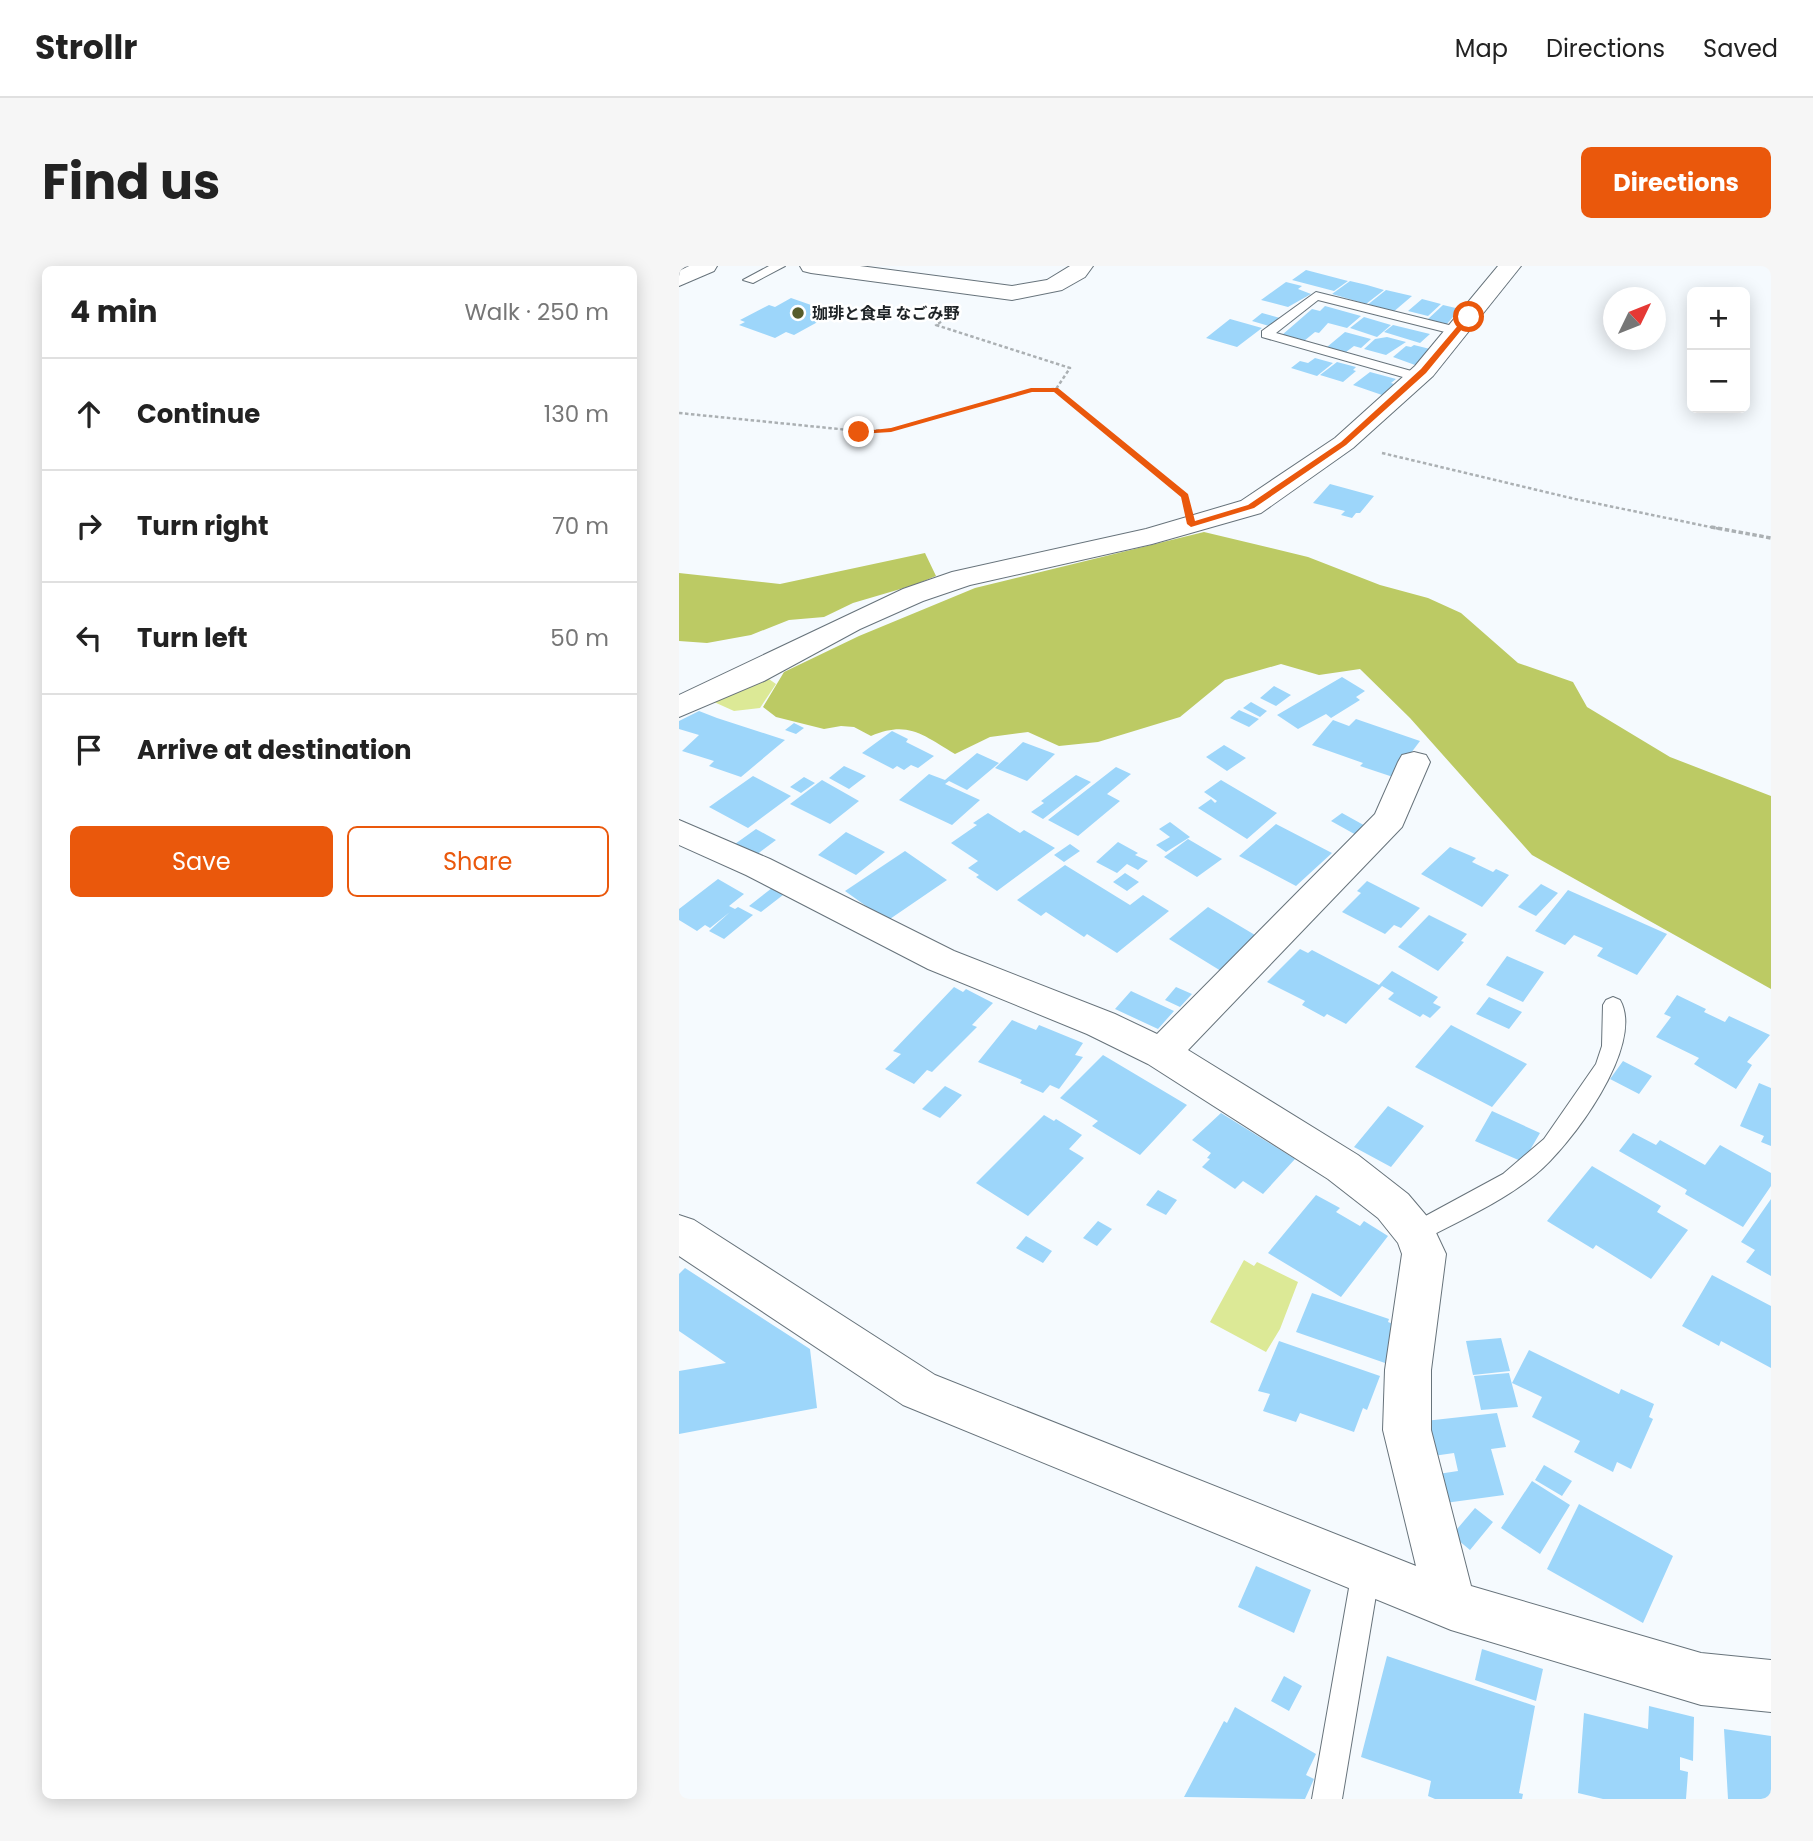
<!DOCTYPE html>
<meta charset="utf-8">
<style>
body{margin:0;font-family:Poppins,"Noto Sans JP",sans-serif;background:#f6f6f6;color:#222}
.controls{position:absolute;right:21px;top:21px;display:grid;overflow:hidden;border-radius:10px;box-shadow:0 4px 18px #0003}
.controls button{width:63px;height:63px;display:grid;place-items:center;padding:0;border:0;border-bottom:2px solid #e0e0e0;background:#fff;color:#222;font:35px sans-serif}
.compass{position:absolute;left:924px;top:21px;width:63px;height:63px;border-radius:50%;background:#fff;box-shadow:0 4px 18px #0003;rotate:47deg}
.stop{position:absolute;width:21px;height:21px;margin:-16px;border:5px solid #ea580c;border-radius:50%;background:#fff}
.stop.end{background:#ea580c;border-color:#fff;box-shadow:0 2px 7px #0008}
.list{margin:0;padding:0;list-style:none}
h2{display:flex;justify-content:space-between;align-items:center;height:91px;margin:0;padding:0 28px;font-size:30px}
h2 small{font-size:23px;font-weight:400;color:#767676}
.list li{display:grid;grid-template-columns:46px 1fr auto;gap:21px;align-items:center;box-sizing:border-box;height:112px;padding:0 28px;border-top:2px solid #e0e0e0}
.list b{display:block;font-size:26px;white-space:nowrap}
.list em{font-size:23px;font-style:normal;color:#767676}
.actions{display:flex;gap:14px;padding:21px 28px}
.actions a{flex:1;padding:16px 0;border:2px solid #ea580c;border-radius:10px;text-align:center;font-size:24px;color:#ea580c}
.actions .main{background:#ea580c;color:#fff}
.icon{flex:none;width:38px;height:38px;fill:none;stroke:currentColor;stroke-width:2;stroke-linecap:round;stroke-linejoin:round}
.map{position:relative;flex:none;width:1092px;height:1533px;overflow:hidden;border-radius:10px}
header{display:flex;align-items:center;gap:42px;box-sizing:border-box;height:98px;padding:0 35px;background:#fff;border-bottom:2px solid #e0e0e0}
header strong{font-size:33px}
nav{display:flex;gap:38px;margin-inline-start:auto;font-size:24px}
.intro{display:flex;align-items:center;justify-content:space-between;box-sizing:border-box;height:168px;padding:0 42px}
h1{margin:0;font-size:49px}
.button{padding:18px 32px;border-radius:10px;background:#ea580c;color:#fff;font-size:24px;font-weight:700}
main{display:flex;gap:42px;padding:0 42px}
aside{flex:1;background:#fff;border-radius:10px;box-shadow:0 4px 18px #0003}
.map>svg:first-child{display:block}
.green{fill:#dce996}
.forest{fill:#bcca64}
.building{fill:#9dd6fa}
.lines{fill:none;stroke-linecap:round;stroke-linejoin:round}
.service-casing{stroke:#67737b;stroke-width:2}
.minor-casing{stroke:#67737b;stroke-width:2}
.tertiary-casing{stroke:#67737b;stroke-width:2}
.path-far1{stroke:#abb0b3;stroke-width:2.5;stroke-dasharray:3.5 2.5;stroke-linecap:butt}
.path{stroke:#abb0b3;stroke-width:3.5;stroke-dasharray:4.5 2.5;stroke-linecap:butt}
.service{fill:#fff;fill-rule:evenodd}
.minor{fill:#fff;fill-rule:evenodd}
.tertiary{fill:#fff;fill-rule:evenodd}
.route{fill:#ea580c}
.poi-dot{fill:#565c2b;stroke:#fff;stroke-width:2.5}
.labels{text-anchor:middle;stroke-width:5;stroke-linejoin:round;paint-order:stroke}
.far-poi-label{font-size:16px;font-weight:bold;fill:#1e2326;stroke:#fff;text-anchor:start}
</style>
<header>
<strong>Strollr</strong>
<nav><a>Map</a><a>Directions</a><a>Saved</a></nav>
</header>
<div class="intro"><h1>Find us</h1><a class="button">Directions</a></div>
<main>
<aside>
<h2>4 min<small>Walk · 250 m</small></h2>
<ul class="list">
<li><svg class="icon" aria-label="ahead" viewBox="0 0 24 24"><path d="M12 20V5M6 11l6-6 6 6"/></svg><div><b>Continue</b></div><em>130 m</em></li>
<li><svg class="icon" aria-label="right" viewBox="0 0 24 24"><path d="M7 20v-9h11M14 6l5 5-5 5"/></svg><div><b>Turn right</b></div><em>70 m</em></li>
<li><svg class="icon" aria-label="left" viewBox="0 0 24 24"><path d="M17 20v-9H6M10 6l-5 5 5 5"/></svg><div><b>Turn left</b></div><em>50 m</em></li>
<li><svg class="icon" aria-label="arrive" viewBox="0 0 24 24"><path d="M6 21V4h12l-3 4 3 4H6"/></svg><div><b>Arrive at destination</b></div></li>
</ul>
<div class="actions"><a class="main">Save</a><a>Share</a></div>
</aside>
<div class="map">
<svg width="1092" height="1533" viewBox="0 0 1092 1533">
<rect width="100%" height="100%" fill="#f5fafe"/>
<path class="green" d="M87 411 97 418 81 442 55 445 35 436Z
M565 994 575 1000 578 996 619 1016 601 1063 587 1086 531 1056Z"/>
<path class="forest" d="M525 266 629 291 701 319 749 332 782 347 839 397 894 416 908 441 991 491 1092 530V723L853 589 731 452 681 403 640 409 602 398 546 414 501 451 419 476 380 480 349 466 311 471 276 488C244 469 229 454 192 470L175 461 162 460 145 463 97 451 84 441 105 406 180 370 296 322Z
M246 287 257 310 235 319 174 337 145 351 110 354 72 369 28 377 0 375V307L101 318Z"/>
<path class="building" d="M627 4 669 15 655 25 613 14Z
M671 15 688 19 705 24 687 38 653 28Z
M607 16 623 20 619 23 632 28 609 41 582 34Z
M707 24 733 30 713 47 687 40Z
M112 32 155 47 115 69 107 66 96 72 60 59 66 56 61 54 90 39 96 41Z
M743 33 762 38 749 50 729 45Z
M764 39 781 43 767 59 748 54Z
M646 40 682 50 668 62 649 57 640 67 636 66 625 75 603 69 633 43 641 45Z
M583 47 601 52 590 60 573 55Z
M685 51 712 59 698 71 671 62Z
M551 53 583 62 558 81 527 72Z
M714 59 751 68 741 77 705 66Z
M666 66 692 73 682 82 675 80 667 86 648 81Z
M708 71 727 76 707 89 685 83 696 73Z
M735 79 751 83 748 86H750L736 99 714 91 727 80 732 81Z
M636 92 654 97 638 110 612 102 621 95 629 97Z
M658 96 677 101 674 104 677 105 664 116 641 109Z
M691 106 717 113 712 117 715 118 703 129 674 119Z
M651 218 695 230 681 247H677L673 252 662 249 666 245 634 237Z
M663 411 686 425 677 431 681 434 652 452 647 448 619 463 598 449Z
M595 420 612 429 597 440 581 432Z
M572 436 588 445 581 451 564 442Z
M560 444 580 453 570 461 551 452Z
M20 445 38 452 106 474 62 511 30 500 35 495 3 485 20 469 0 463V455Z
M677 453 741 475 714 511 681 500 684 497 633 479 654 454 670 460Z
M115 457 125 462 117 468 106 464Z
M213 465 229 473 227 476 255 490 239 502 232 499 225 504 218 500 214 503 183 487Z
M344 476 376 488 348 515 316 502Z
M545 479 567 492 548 505 527 491Z
M298 487 320 497 288 524 270 515 266 518 301 534 273 559 220 534 250 508 266 514Z
M165 500 187 510 170 523 150 512Z
M437 501 452 508 428 528 441 535 399 570 369 554Z
M397 509 412 516 364 553 352 546 365 537 362 535Z
M74 510 112 530 69 562 30 541Z
M125 511 136 517 122 527 111 521Z
M143 514 180 535 151 558 111 538Z
M542 514 598 547 568 573 519 542 532 533 536 537 538 535 525 526Z
M309 547 341 567 345 564 376 582 318 625 297 611 300 609 289 602 299 595 272 577 298 559 294 557Z
M663 547 690 562 679 570 652 555Z
M491 556 511 571 487 586 477 579 491 571 480 563Z
M597 558 653 587 617 620 560 590Z
M77 563 97 574 77 589 56 578Z
M167 566 206 586 177 609 139 589Z
M509 573 543 593 518 611 485 591Z
M439 576 459 587 456 589 469 595 459 604 448 598 438 607 417 596Z
M391 578 401 585 385 596 375 589Z
M771 581 797 592 793 596 814 606 817 603 830 609 803 641 742 608Z
M226 585 268 614 208 655 166 625Z
M386 599 451 639 464 629 490 645 438 687 408 668 405 671 367 646 362 650 338 634Z
M446 607 460 616 448 625 434 616Z
M39 613 65 628 50 640 56 643 59 641 74 649 45 673 30 665 51 646 31 662 26 659 18 665 0 654V643Z
M688 615 741 642 722 662 715 659 706 668 663 646 682 627 678 625Z
M862 618 879 627 857 650 839 641Z
M93 622 104 629 82 646 70 640Z
M889 624 988 668 958 709 918 690 924 682 895 669 886 679 856 665Z
M529 641 581 672 542 705 490 673Z
M750 649 788 668 782 675 785 676 759 705 719 681Z
M621 683 629 687 633 684 700 719 713 705 759 731 754 737 762 741 751 752 744 748 741 751 709 733 715 727 703 720 667 758 648 748 645 751 623 739 626 735 588 716Z
M828 690 865 706 844 736 807 719Z
M275 721 284 726 287 723 314 737 293 759 298 761 253 806 248 804 235 818 206 803 222 788 214 785Z
M497 721 513 728 501 741 486 734Z
M452 725 495 745 479 763 436 743Z
M998 729 1027 743 1025 746 1046 756 1050 750 1091 769 1068 796 1073 799 1057 823 1015 798 1020 792 977 771 992 751 985 748Z
M810 731 843 746 830 763 797 748Z
M333 754 357 764 360 759 404 777 396 789 404 791 380 823 371 819 364 827 341 817 343 814 299 796Z
M772 759 848 798 813 841 736 801Z
M424 789 508 839 461 889 413 860 419 855 381 832Z
M944 795 973 810 960 828 931 813Z
M1080 817 1092 822V880L1082 876 1085 870 1061 860Z
M266 820 283 829 261 852 243 843Z
M709 840 745 860 712 901 675 881Z
M813 845 861 867 844 896 796 875Z
M542 847 616 893 584 928 564 915 556 923 523 901 531 893 528 892 532 887 513 874Z
M365 849 375 855 377 853 403 869 390 883 405 892 349 950 297 917Z
M954 867 977 879 981 874 1026 899 1041 879 1092 907V920L1064 961 1006 928 1008 924 940 885Z
M913 900 982 940 978 946 1009 964 972 1013 917 979 914 983 868 955Z
M479 924 498 934 487 949 467 939Z
M637 929 661 942 657 946 681 960 685 955 709 970 662 1031 589 987Z
M1092 933V1010L1067 996 1076 984 1062 976Z
M419 955 433 963 418 980 404 972Z
M347 970 373 985 364 997 337 982Z
M6 1002 131 1083 138 1142 0 1168V1105L47 1097 0 1065V1008Z
M1033 1009 1092 1040V1102L1042 1075 1040 1080 1003 1060Z
M633 1027 710 1053 709 1056 719 1060 706 1097 617 1066Z
M822 1072 831 1105 794 1109 787 1075Z
M600 1075 701 1110 688 1144 684 1142 675 1166 621 1147 617 1156 584 1145 591 1128 579 1125Z
M850 1084 940 1128 942 1123 975 1138 970 1151 974 1153 952 1203 938 1196 934 1206 895 1186 901 1175 853 1151 863 1131 833 1117Z
M830 1107 839 1141 802 1144 795 1110Z
M818 1147 827 1181 812 1183 825 1229 766 1237 759 1208 779 1205 775 1187 754 1190 746 1155Z
M865 1199 893 1215 883 1230 856 1214Z
M853 1215 891 1239 861 1288 822 1262Z
M900 1238 994 1290 964 1357 868 1303Z
M796 1242 814 1256 791 1284 773 1269Z
M577 1300 632 1324 615 1367 559 1341Z
M803 1383 864 1403 857 1435 796 1414Z
M708 1390 856 1440 840 1527 844 1528 843 1533H756L749 1530 752 1515 682 1491Z
M605 1410 623 1420 610 1445 592 1435Z
M970 1440 1015 1451 1014 1495 1001 1491V1504L1009 1506 1007 1533H924L899 1527 905 1447 969 1463Z
M556 1441 637 1488 627 1509 635 1513 626 1533 505 1531 545 1455 548 1457Z
M1045 1463 1092 1470V1533H1049Z"/>
<g class="lines">
<defs>
<path id="service" d="M90 0H106L74 17 64 14Z
M637 26 782 62 784 65 778 69 639 34 597 67 743 108V114L738 115 583 71V65Z
M934 731 941 734C967 779 891 881 856 909 823 936 782 954 744 974L736 977 728 974 724 967 728 960 824 908 865 873 917 798 923 780 924 739 927 734Z
M687 1292 697 1295 701 1305 663 1533H633L673 1305 677 1295Z"/>
<path id="minor" d="M10 0H38L35 5 0 20V5Z
M819 0H842L754 110 674 182 582 247 473 278 291 319 244 335 181 363 85 415 0 451V429L224 323 273 306 467 263 562 235 656 172 736 100Z
M735 486 747 489 751 496 723 561 509 784 679 889 729 928 751 954 767 988 752 1104V1164L792 1320 1022 1387 1092 1394V1446L1022 1439 772 1364 224 1139 0 990V949L15 954 256 1109 737 1300 704 1164 706 1104 723 988 719 977 699 952 649 913 469 798 408 768 249 703 67 609 0 579V554L91 593 275 685 436 748 478 768 696 548 719 496 723 489Z"/>
<path id="tertiary" d="M121 0H181L333 20 368 14 391 0H414L406 11 383 24 333 34 132 7 124 5Z"/>
</defs>
<use href="#service" class="service-casing"/>
<use href="#minor" class="minor-casing"/>
<use href="#tertiary" class="tertiary-casing"/>
<path class="path-far1" d="M272 49 257 59 391 102 377 123
M0 147 180 165 212 164 352 124 377 123 504 228
M703 187 896 233 1041 263"/>
<path class="path" d="M1032 261 1092 272"/>
<use href="#service" class="service"/>
<use href="#minor" class="minor"/>
<use href="#tertiary" class="tertiary"/>
</g>
<path class="route" d="M787 50 793 51 747 107 667 179 575 242 512 261 508 258 502 231 375 126H353L212 166 180 168 176 166 212 162 352 122H379L509 228 516 255 569 239 662 176 742 103Z"/>
<circle class="poi-dot" cx="119" cy="47" r="7"/>
<g class="labels">
<g class="far-poi-label">
<text x="133" y="53">珈琲と食卓 なごみ野</text>
</g>
</g>
</svg>
<div class="controls">
<button>+</button>
<button>−</button>
</div>
<svg class="compass" viewBox="-18 -18 36 36"><path d="M0-13l5 13h-10z" fill="#e53935"/><path d="M0 13l5-13h-10z" fill="#767676"/></svg>
<div class="stop" style="left:790px;top:51px"></div>
<div class="stop end" style="left:180px;top:166px"></div>
</div>
</main>
